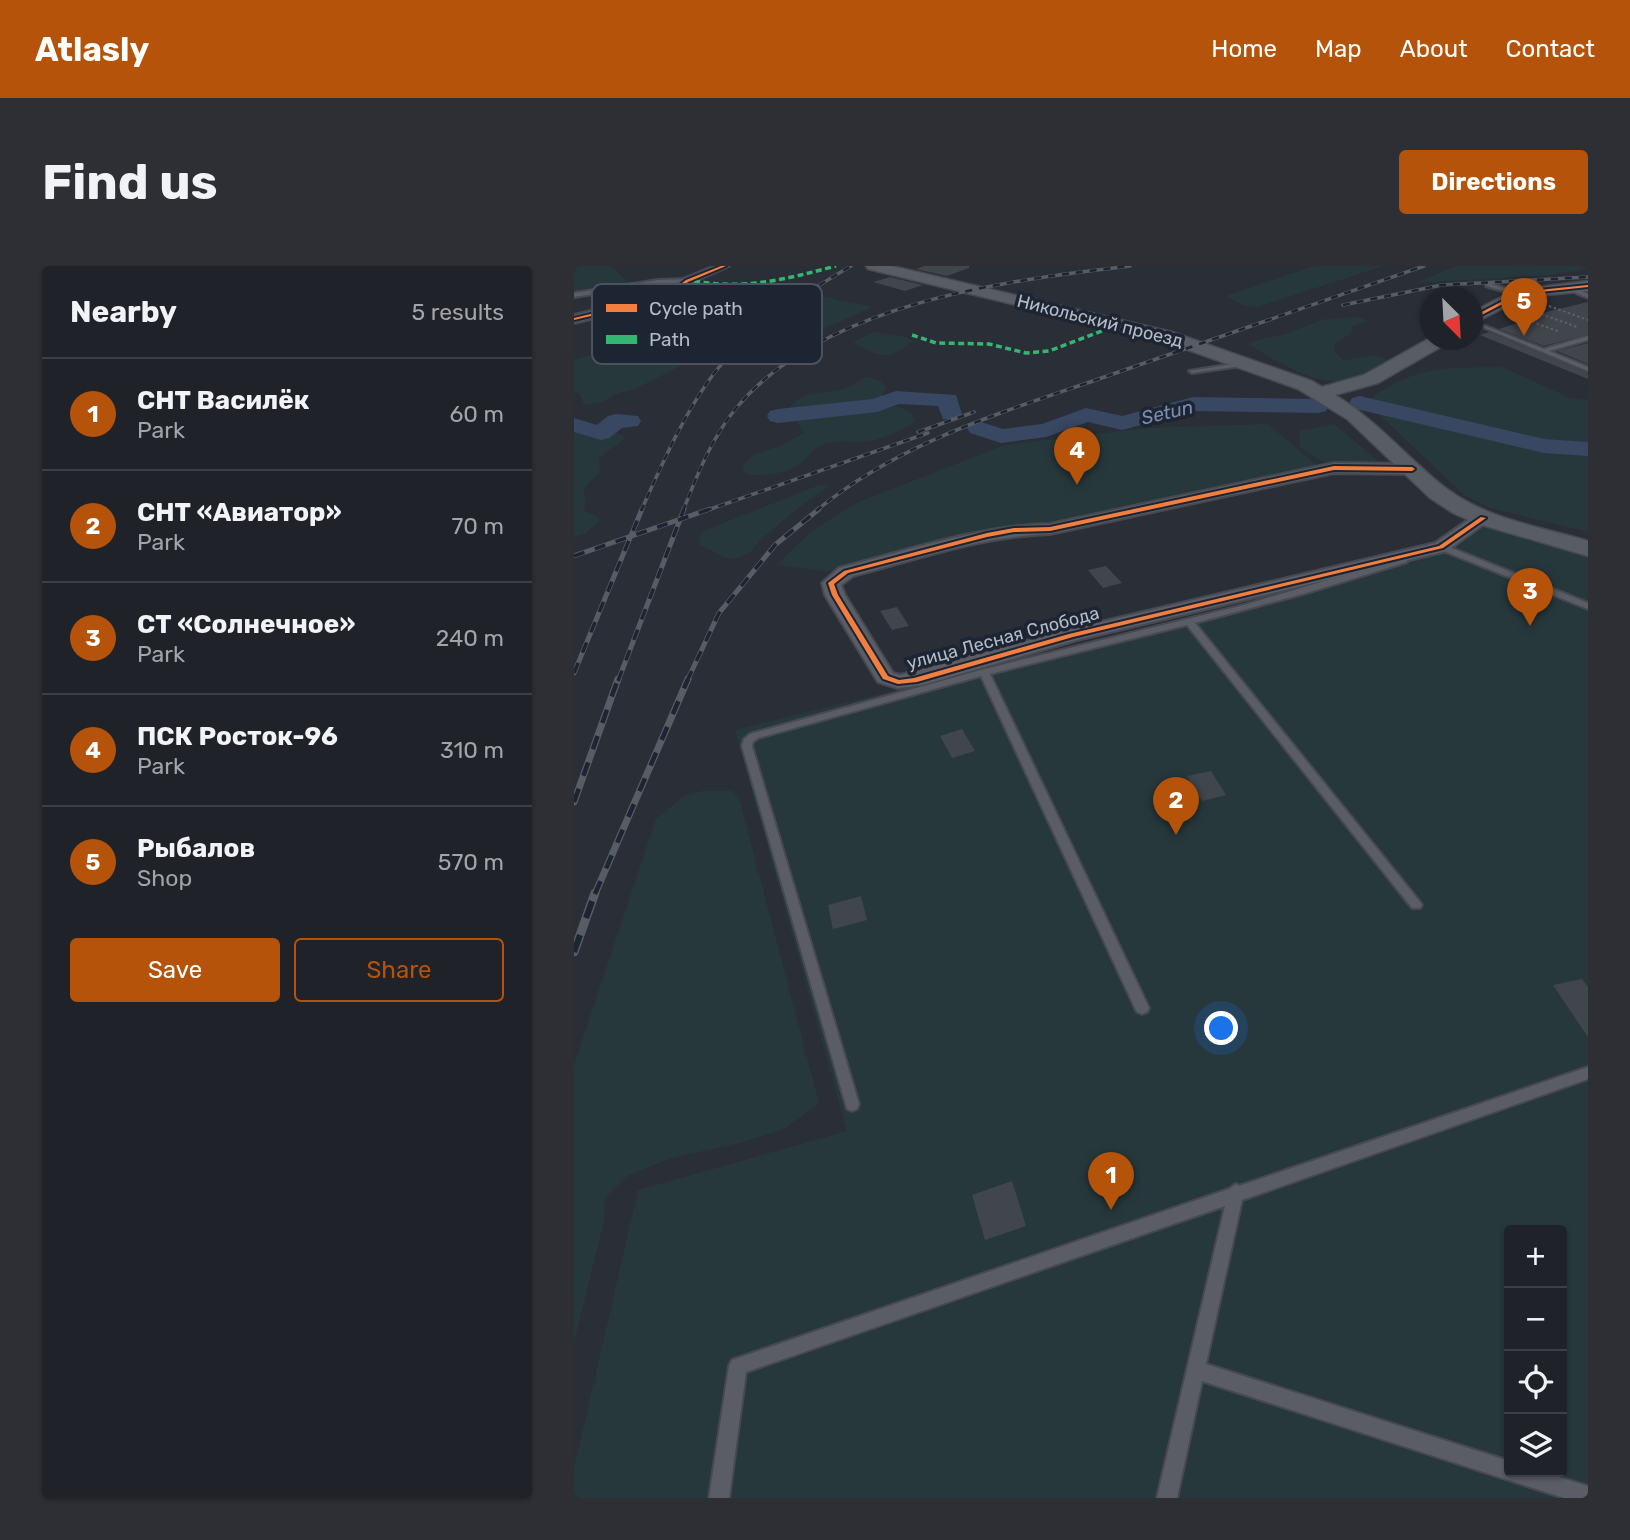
<!DOCTYPE html>
<meta charset="utf-8">
<style>
body{margin:0;font-family:Rubik,sans-serif;background:#2d2f35;color:#f1f3f6}
.controls{position:absolute;right:21px;bottom:21px;display:grid;overflow:hidden;border-radius:7px;box-shadow:0 2px 5px #0004}
.controls button{width:63px;height:63px;display:grid;place-items:center;padding:0;border:0;border-bottom:2px solid #3d3f46;background:#202229;color:#f1f3f6;font:35px sans-serif}
.compass{position:absolute;left:846px;top:21px;width:63px;height:63px;border-radius:50%;background:#202229;box-shadow:0 2px 5px #0004;rotate:156deg}
.you{position:absolute;left:648px;top:763px;width:24px;height:24px;margin:-18px;border:5px solid #fff;border-radius:50%;background:#1a73e8;box-shadow:0 0 0 10px #1a73e833}
.badge{display:grid;place-items:center;width:46px;height:46px;border-radius:50%;background:#b45309;color:#fff;font-size:23px;font-weight:700}
.pin{position:absolute;translate:-50% -58px;filter:drop-shadow(0 2px 4px #0008)}
.pin::after{content:'';position:absolute;top:37px;width:24px;height:21px;background:inherit;clip-path:polygon(0 0,100% 0,50% 100%)}
.list{margin:0;padding:0;list-style:none}
h2{display:flex;justify-content:space-between;align-items:center;height:91px;margin:0;padding:0 28px;font-size:30px}
h2 small{font-size:23px;font-weight:400;color:#a2a4a8}
.list li{display:grid;grid-template-columns:46px 1fr auto;gap:21px;align-items:center;box-sizing:border-box;height:112px;padding:0 28px;border-top:2px solid #3d3f46}
.list b{display:block;font-size:26px;white-space:nowrap}
.list p{margin:0;font-size:23px;white-space:nowrap;color:#a2a4a8}
.list em{font-size:23px;font-style:normal;color:#a2a4a8}
.actions{display:flex;gap:14px;padding:21px 28px}
.actions a{flex:1;padding:16px 0;border:2px solid #b45309;border-radius:7px;text-align:center;font-size:24px;color:#b45309}
.actions .main{background:#b45309;color:#fff}
.icon{flex:none;width:38px;height:38px;fill:none;stroke:currentColor;stroke-width:2;stroke-linecap:round;stroke-linejoin:round}
.map{position:relative;flex:none;width:1014px;height:1232px;overflow:hidden;border-radius:7px}
header{display:flex;align-items:center;gap:42px;box-sizing:border-box;height:98px;padding:0 35px;background:#b45309;color:#fff}
header strong{font-size:33px}
nav{display:flex;gap:38px;margin-inline-start:auto;font-size:24px}
.intro{display:flex;align-items:center;justify-content:space-between;box-sizing:border-box;height:168px;padding:0 42px}
h1{margin:0;font-size:49px}
.button{padding:18px 32px;border-radius:7px;background:#b45309;color:#fff;font-size:24px;font-weight:700}
main{display:flex;gap:42px;padding:0 42px}
aside{flex:1;background:#202229;border-radius:7px;box-shadow:0 2px 5px #0004}
.map>svg:first-child{display:block}
.green{fill:#27383d;fill-rule:evenodd}
.lines{fill:none;stroke-linecap:round;stroke-linejoin:round}
.river{fill:#384762;fill-rule:evenodd}
.building{fill:#41454c}
.lane-casing{stroke:#464950;stroke-width:4}
.street-casing{stroke:#464950;stroke-width:4}
.secondary-casing{stroke:#464950;stroke-width:3}
.path{stroke:#5c6167;stroke-width:2;stroke-dasharray:2.5 2.5;stroke-linecap:butt}
.lane{fill:#5a5d65;fill-rule:evenodd}
.street{fill:#5a5d65;fill-rule:evenodd}
.secondary{fill:#585c64;fill-rule:evenodd}
.rail-far3-casing{stroke:#585c63;stroke-width:3.5}
.rail-far2-casing{stroke:#585c63;stroke-width:5}
.rail-far1-casing{stroke:#585c63;stroke-width:7}
.rail-casing{stroke:#585c63;stroke-width:9}
.rail-far3{stroke:#1d2432;stroke-width:2.5;stroke-dasharray:7;stroke-linecap:butt}
.rail-far2{stroke:#1d2432;stroke-width:3.5;stroke-dasharray:11;stroke-linecap:butt}
.rail-far1{stroke:#1d2432;stroke-width:4.5;stroke-dasharray:14;stroke-linecap:butt}
.rail{stroke:#1d2432;stroke-width:6;stroke-dasharray:18;stroke-linecap:butt}
.quiet{stroke:#33b770;stroke-width:3.5;stroke-dasharray:6 3.5;stroke-linecap:butt}
.cycleway-casing{stroke:#1d2432;stroke-width:4}
.cycleway{fill:#f27e40;fill-rule:evenodd}
.labels{text-anchor:middle;stroke-width:7;stroke-linejoin:round;paint-order:stroke}
.far-street-label{font-size:18px;fill:#b3bac8;stroke:#1d2432}
.far-water-label{font-size:19px;font-style:italic;fill:#7c8eb0;stroke:#1d2432}
.key{fill:#1d2432;stroke:#4a515f;stroke-width:2}
.key-label{font-size:19px;fill:#b3bac8}
</style>
<header>
<strong>Atlasly</strong>
<nav><a>Home</a><a>Map</a><a>About</a><a>Contact</a></nav>
</header>
<div class="intro"><h1>Find us</h1><a class="button">Directions</a></div>
<main>
<aside>
<h2>Nearby<small>5 results</small></h2>
<ul class="list">
<li><span class="badge">1</span><div><b>СНТ Василёк</b><p>Park</p></div><em>60 m</em></li>
<li><span class="badge">2</span><div><b>СНТ «Авиатор»</b><p>Park</p></div><em>70 m</em></li>
<li><span class="badge">3</span><div><b>СТ «Солнечное»</b><p>Park</p></div><em>240 m</em></li>
<li><span class="badge">4</span><div><b>ПСК Росток-96</b><p>Park</p></div><em>310 m</em></li>
<li><span class="badge">5</span><div><b>Рыбалов</b><p>Shop</p></div><em>570 m</em></li>
</ul>
<div class="actions"><a class="main">Save</a><a>Share</a></div>
</aside>
<div class="map">
<svg width="1014" height="1232" viewBox="0 0 1014 1232">
<rect width="100%" height="100%" fill="#2a2e37"/>
<path class="green" d="M0 0H37L58 20 0 30Z
M740 0H809L683 41 669 39 652 30Z
M882 0H1014V3L976 9 842 17Z
M144 24 174 30 179 37C164 50 150 64 137 77 127 87 111 84 106 100L61 123 41 128 29 136 10 139 6 128 0 126V94L135 54V30H115Z
M246 30 299 41 242 66 194 69 238 33Z
M783 51 795 55 778 60 776 68 760 78 761 85 769 95 798 89 813 93 812 97C801 99 797 106 788 110 749 127 708 98 675 79V76L711 68 751 53Z
M300 66 331 71 340 75C333 77 332 81 327 84 310 97 293 83 279 76Z
M928 101 996 132 1014 134V266L917 242 890 229 792 136C841 99 869 102 928 101Z
M293 111 307 115 312 122 307 130 316 140 326 141 337 147 341 156C328 164 311 172 295 175 279 177 261 172 246 180 237 184 233 193 225 198 214 208 186 211 172 208L168 200 179 189 208 179 230 167 215 144C226 122 254 129 273 122 281 118 285 113 293 111Z
M694 158 748 204 486 259 420 262 267 307 202 299 238 265 282 237 431 179 572 162Z
M760 158 811 201C778 201 752 203 726 181L725 165Z
M0 161H31L48 169 50 173 25 192 26 206C0 231 15 219 10 244L23 251 25 255 12 267 0 271Z
M245 219H256L219 246 187 273 178 285 167 291 154 293 124 278 127 266Z
M909 252 1014 283V1232H0V1203L64 924 273 865 161 464 784 310 869 284ZM935 964H988V1206H935Z
M128 525H158L165 532 245 837 210 863 166 877 97 892 53 910 31 932 30 955 0 1076V799L82 553 110 530Z"/>
<g class="lines">
<path class="river" d="M322 125 382 129 388 148 385 153H369L364 140 325 138 303 146 204 157 196 155 193 150 196 145 204 143 299 133Z
M786 130 970 173 1014 176V190L970 187 778 142 775 137 778 132Z
M619 131 744 133 752 135 755 140 752 145 744 147 620 145 548 164 514 156 472 171 427 177 396 167 393 162 396 157 404 155 429 163 468 158 512 142 548 150Z
M42 148 64 150 67 155 64 160 48 162 35 172 27 174 0 166V152L23 159 34 150Z"/>
</g>
<path class="building" d="M350 0H395V2L373 10 342 3Z
M316 11 349 19 331 25 299 16Z
M1014 36V68L970 80 925 63 970 48 968 47Z
M915 66 1014 107V113L906 69Z
M1014 77V98L983 85Z
M532 300 548 317 529 322 514 304Z
M323 341 335 360 318 364 306 345Z
M388 463 401 485 378 492 366 470Z
M637 505 652 529 628 535 613 510Z
M287 630 293 654 259 663 254 639Z
M1008 713 1014 721V771L979 719Z
M438 915 452 960 411 974 398 929Z"/>
<g class="lines">
<defs>
<path id="lane" d="M113 13 115 16 84 18 0 31V27L84 14Z
M914 17 947 27 948 28 945 30 912 20Z
M992 19 1014 28V32L990 22Z
M911 60 970 83 1014 70V74L975 85 1014 101V105L911 62Z
M672 96 674 99 618 107 615 105Z
M864 279H870L1014 337V343L867 284 860 285 856 283Z
M830 291 833 292V296L729 328 621 357 846 636 848 639 846 642H838L613 359 416 408 575 742 573 746 568 748 563 746 561 742 407 410 184 472 179 476 178 480 285 838 283 843 278 845 273 843 168 480 170 473 176 468 407 404 670 339Z
M1014 801V813L668 934 632 1098 935 1195V1206H968L1014 1220V1232H990L628 1115 603 1232H583L651 940 172 1106 155 1232H135L155 1100 158 1094 655 923 662 918 665 920Z"/>
<path id="street" d="M141 0H155L117 17 96 33 0 57V49L88 28 109 13Z
M760 197 838 198 846 203 838 208 760 207 476 268C408 270 344 293 279 310L267 319 271 329 319 407 326 409 497 363 861 277 903 248 909 247 918 252 873 285 503 374 348 419 324 422 304 416 251 329 248 317 265 302C335 284 404 260 476 258Z"/>
<path id="secondary" d="M292 0H318L598 66 738 115 748 121 790 109 856 72 874 74 872 78 804 117 761 129C804 155 834 193 873 223 913 253 967 261 1014 275V290L901 257 879 247 856 232 773 153 724 123 586 74 294 3Z
M1014 15V25L951 31 898 58V46L941 24Z"/>
</defs>
<use href="#lane" class="lane-casing"/>
<use href="#street" class="street-casing"/>
<use href="#secondary" class="secondary-casing"/>
<path class="path" d="M975 40 1014 54
M953 43 1003 61
M939 49 986 66"/>
<use href="#lane" class="lane"/>
<use href="#street" class="street"/>
<use href="#secondary" class="secondary"/>
<defs>
<path id="rail-far3" d="M769 39 868 19 1014 11
M344 166 400 146
M67 245C88 198 110 147 141 106 177 61 228 29 277 0
M109 245C123 209 138 171 163 141 251 37 429 15 556 0
M131 245 354 167
M242 245C327 174 437 144 539 108 643 72 746 36 850 0"/>
<path id="rail-far2" d="M0 290 136 243
M0 407 68 243
M44 415 110 243
M113 415 145 347 201 279 245 243"/>
<path id="rail-far1" d="M0 536 44 413
M21 628 114 413"/>
<path id="rail" d="M0 686 21 627"/>
</defs>
<use href="#rail-far3" class="rail-far3-casing"/>
<use href="#rail-far2" class="rail-far2-casing"/>
<use href="#rail-far1" class="rail-far1-casing"/>
<use href="#rail" class="rail-casing"/>
<use href="#rail-far3" class="rail-far3"/>
<use href="#rail-far2" class="rail-far2"/>
<use href="#rail-far1" class="rail-far1"/>
<use href="#rail" class="rail"/>
<path class="quiet" d="M120 15C171 24 213 13 262 0
M338 69 362 77 415 78 452 87 475 85 546 58"/>
<defs>
<path id="cycleway" d="M147 0H152L114 16 93 32 0 54V52L91 30 112 14Z
M1014 19V21L948 28 898 54V51L946 26Z
M760 200 838 201 841 203 838 205 760 204 476 265 440 266 413 271 274 307 260 318 264 329 314 410 325 414 340 412 495 368 865 280 907 251 912 252 869 282 499 371 343 416 324 418 309 413 258 329 254 317 270 305 413 267 440 262 476 261Z"/>
</defs>
<use href="#cycleway" class="cycleway-casing"/>
<use href="#cycleway" class="cycleway"/>
</g>
<g class="labels">
<g class="far-street-label">
<text transform="translate(526 55) rotate(14)" y="6">Никольский проезд</text>
<text transform="translate(429 372) rotate(-15)" y="6">улица Лесная Слобода</text>
</g>
<g class="far-water-label">
<text transform="translate(593 146) rotate(-13)" y="7">Setun</text>
</g>
</g>
<rect x="18" y="18" width="230" height="80" rx="10" class="key"/>
<rect x="32" y="38" width="31" height="8" fill="#f27e40"/>
<rect x="32" y="69" width="31" height="9" fill="#33b770"/>
<g class="key-label">
<text x="75" y="49">Cycle path</text>
<text x="75" y="80">Path</text>
</g>
</svg>
<div class="controls">
<button>+</button>
<button>−</button>
<button><svg class="icon" aria-label="locate" viewBox="0 0 24 24"><circle cx="12" cy="12" r="6"/><path d="M12 2v4M12 18v4M2 12h4M18 12h4"/></svg></button>
<button><svg class="icon" aria-label="layers" viewBox="0 0 24 24"><path d="M12 4l9 5-9 5-9-5zM3 14l9 5 9-5"/></svg></button>
</div>
<svg class="compass" viewBox="-18 -18 36 36"><path d="M0-13l5 13h-10z" fill="#e53935"/><path d="M0 13l5-13h-10z" fill="#a2a4a8"/></svg>
<div class="you"></div>
<div class="pin badge" style="left:537px;top:944px">1</div>
<div class="pin badge" style="left:602px;top:569px">2</div>
<div class="pin badge" style="left:956px;top:360px">3</div>
<div class="pin badge" style="left:503px;top:219px">4</div>
<div class="pin badge" style="left:950px;top:70px">5</div>
</div>
</main>
